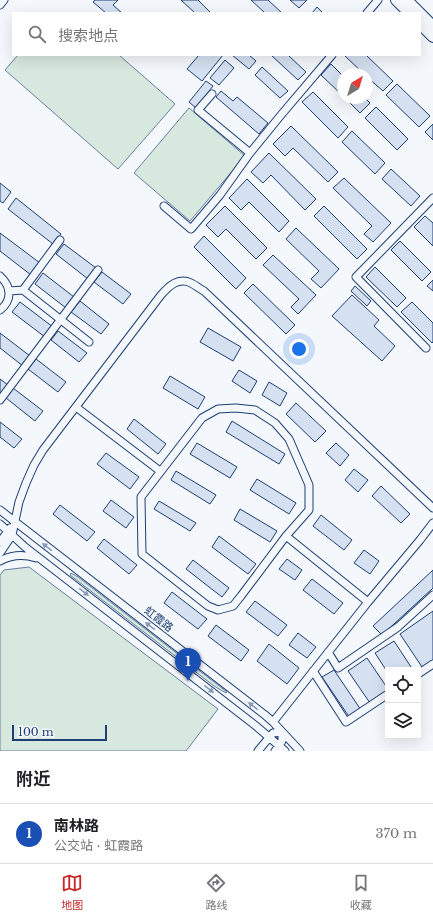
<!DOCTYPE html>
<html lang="zh">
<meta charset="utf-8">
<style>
body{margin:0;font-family:"Libre Baskerville","Noto Sans SC",serif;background:#f2f2f2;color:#202124}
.controls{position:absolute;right:12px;bottom:12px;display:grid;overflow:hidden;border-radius:0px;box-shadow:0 4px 16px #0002}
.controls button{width:36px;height:36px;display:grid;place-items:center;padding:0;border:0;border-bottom:1px solid #e0e0e0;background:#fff;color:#202124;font:20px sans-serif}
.compass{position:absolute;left:337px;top:68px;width:36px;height:36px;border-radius:50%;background:#fff;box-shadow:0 4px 16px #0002;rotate:38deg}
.scale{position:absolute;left:12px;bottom:10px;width:95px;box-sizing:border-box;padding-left:4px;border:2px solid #1d3f73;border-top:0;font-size:11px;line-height:14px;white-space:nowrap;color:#1d3f73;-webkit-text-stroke:3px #f4f7fb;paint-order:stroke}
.you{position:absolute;left:299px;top:349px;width:14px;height:14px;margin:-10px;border:3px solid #fff;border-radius:50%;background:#1a73e8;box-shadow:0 0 0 6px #1a73e833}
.badge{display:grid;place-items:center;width:26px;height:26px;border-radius:50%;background:#c62828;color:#fff;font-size:13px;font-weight:700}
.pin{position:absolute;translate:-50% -33px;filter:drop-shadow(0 1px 2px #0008)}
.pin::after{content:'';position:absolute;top:21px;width:14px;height:12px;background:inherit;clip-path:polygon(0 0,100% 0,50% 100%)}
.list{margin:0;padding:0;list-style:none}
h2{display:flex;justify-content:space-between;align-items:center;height:52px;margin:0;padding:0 16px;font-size:17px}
h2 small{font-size:13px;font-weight:400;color:#757577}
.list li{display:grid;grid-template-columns:26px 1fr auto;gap:12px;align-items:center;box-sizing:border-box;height:60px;padding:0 16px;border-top:1px solid #e0e0e0}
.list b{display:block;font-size:15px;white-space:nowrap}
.list p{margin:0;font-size:13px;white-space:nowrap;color:#757577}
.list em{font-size:13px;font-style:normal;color:#757577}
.icon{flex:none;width:22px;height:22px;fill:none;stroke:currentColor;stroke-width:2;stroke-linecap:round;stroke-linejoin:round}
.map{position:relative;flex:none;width:433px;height:751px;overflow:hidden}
.search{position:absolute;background:#fff;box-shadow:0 4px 16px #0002;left:12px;right:12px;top:12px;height:44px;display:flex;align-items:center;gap:10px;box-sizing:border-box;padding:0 14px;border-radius:0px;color:#757577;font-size:15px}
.sheet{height:112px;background:#fff}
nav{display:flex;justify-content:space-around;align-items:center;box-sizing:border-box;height:56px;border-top:1px solid #e0e0e0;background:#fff;font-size:11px;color:#757577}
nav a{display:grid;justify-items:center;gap:2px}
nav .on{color:#c62828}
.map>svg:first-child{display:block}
.green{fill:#d7e8df;stroke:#687fa3}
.building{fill:#d5e0f0;stroke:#1d3f73}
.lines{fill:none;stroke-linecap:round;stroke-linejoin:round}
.minor-casing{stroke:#1d3f73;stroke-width:9}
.highway-casing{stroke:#1d3f73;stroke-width:12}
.minor{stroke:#f4f7fb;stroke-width:7}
.highway{stroke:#f4f7fb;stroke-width:10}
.oneway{fill:#889bb7}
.labels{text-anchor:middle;stroke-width:3;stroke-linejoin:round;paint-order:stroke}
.street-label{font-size:11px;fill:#1d3f73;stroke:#f4f7fb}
</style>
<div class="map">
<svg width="433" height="751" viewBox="0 0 433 751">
<rect width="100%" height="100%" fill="#f4f7fb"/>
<path class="green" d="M18 55H119L175 104 118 169 5 70Z
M189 108 245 156 190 221 134 173Z
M29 567 218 709 186 751H0V575L4 570Z
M71 573 78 577 227 692 226 693 214 686 70 575Z"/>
<path class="building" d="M95 0H118L113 5 122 13H106L93 2Z
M181 0H198L211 13H195Z
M251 0H268L282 13H265Z
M290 0H307L299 8Z
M317 7 323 13H312Z
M199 55H223L202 81 187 69Z
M232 55H249L256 61 249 69Z
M273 55H288L306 72 298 80 272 56Z
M344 55H366L393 81 383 91 367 77V74H364Z
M225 60 234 68 219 85 210 78Z
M331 64 343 76V96L321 75Z
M262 67 288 91 280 98 255 75Z
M206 81 213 86 196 108 189 102Z
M397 84 430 116 419 127 386 95Z
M221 91 233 101 237 97 268 123 259 134 216 97Z
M313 92 348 127 338 138 302 102Z
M345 98H365L370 103 360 113Z
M376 107 408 139 397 150 365 118Z
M433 124V140L425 132Z
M291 126 338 172 328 182 293 148 285 156 273 144Z
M352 131 385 163 375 174 342 142Z
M269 153 316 199 305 210 271 175 263 183 251 172Z
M391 169 420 196 411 206 382 179Z
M344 178 391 223 373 242 364 234 372 226 333 188Z
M247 179 289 221 279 232 249 202 241 210 229 198Z
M0 183 11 192 3 203 0 201Z
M16 198 61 234 53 244 8 209Z
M225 206 267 248 256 259 226 229 218 237 206 225Z
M324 206 367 249 357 259 314 216Z
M425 216 433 223V246L414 227Z
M296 228 339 269 321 288 311 279 319 271 286 239Z
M0 233 40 263 31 275 0 251Z
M204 236 246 278 236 289 194 247Z
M400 241 431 272 422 281 391 250Z
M64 244 96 268 88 279 56 254Z
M273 255 316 295 298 314 291 307 299 299 263 265Z
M375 267 406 298 397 307 366 277Z
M102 272 131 294 123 304 94 282Z
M43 273 74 297 66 308 35 284Z
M433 280V291L427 286Z
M253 284 295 325 286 334 244 293Z
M355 286 371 301 367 306 351 291Z
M352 295 379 320 374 326 395 346 382 361 332 316Z
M80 301 109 324 101 334 71 312Z
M20 302 53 327 45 337 12 312Z
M412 302 433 323V342L432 343 401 312Z
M208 328 241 347 233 361 200 342Z
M58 331 87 353 79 362 51 340Z
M0 333 30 356 23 366 0 348Z
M36 359 66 382 58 392 28 369Z
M239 370 257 381 250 393 232 381Z
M170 376 205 397 198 409 163 388Z
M0 379 8 385 0 394Z
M269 382 287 393 280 406 262 395Z
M13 388 43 411 35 421 6 398Z
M296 403 326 431 315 442 286 414Z
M134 419 166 444 158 454 127 429Z
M232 421 285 454 279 464 226 432Z
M0 422 22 439 14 448 0 437Z
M197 443 237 467 230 478 190 454Z
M336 443 349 455 340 466 326 453Z
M106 453 139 477 130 489 97 464Z
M354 469 368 480 358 492 345 480Z
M176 471 216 495 210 504 171 480Z
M257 479 296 503 289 514 250 490Z
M381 486 410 514 401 523 372 496Z
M111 500 134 517 126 528 103 511Z
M159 501 196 523 190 531 154 509Z
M60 505 95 532 87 541 53 514Z
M240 509 277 531 270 542 234 520Z
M321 515 352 540 344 550 313 526Z
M219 536 256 564 248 574 212 547Z
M104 539 137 565 129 574 97 548Z
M364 550 379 561 370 574 354 563Z
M287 559 302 570 295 580 279 569Z
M193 560 229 588 222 597 186 569Z
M433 570V588L382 635 373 626Z
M312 579 343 603 334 614 303 590Z
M172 592 207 619 198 629 164 603Z
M255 601 287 625 278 636 246 612Z
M433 611V660L422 667 400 634Z
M216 625 249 650 241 661 208 636Z
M298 633 316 647 307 658 289 645Z
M394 641 413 670H388V673L375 653Z
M269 644 299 668 287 684 257 661Z
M367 658 388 689V691L370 703 348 671Z
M334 670 361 710 350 718 322 677Z"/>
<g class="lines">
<defs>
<path id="minor" d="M0 5 4 0
M367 13 378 0
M212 94 198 110 250 153
M164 206 191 229 220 195 250 153 281 115 332 55
M0 276C11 286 13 300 0 310
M23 290 60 240
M9 291 23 290 89 342
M426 348 356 277 433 198
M0 400 98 270
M76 407 160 471
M0 510 265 715 273 722 300 751
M0 524 25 547 256 726 285 751
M0 542 10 528
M0 553 12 535 19 502 26 483 34 465 43 450 161 295C169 286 178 277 191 283 195 285 200 289 204 291L433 508
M0 561C11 555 24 554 36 558
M368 602 420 540 433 523
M328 652 338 668 398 627 433 595
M313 671 346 722 388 694
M418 674 433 664
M273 722 368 602 286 536 309 510V485L289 439 275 423 255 410 236 408 218 409 202 418 141 497 142 554 208 606 218 610 233 606 241 596 286 536
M258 751 273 733 282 732
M275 751 282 741V732"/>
<path id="highway" d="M396 0 409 13
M407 0 433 26
M420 24 433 37"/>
</defs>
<use href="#minor" class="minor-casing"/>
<use href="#highway" class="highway-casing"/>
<use href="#minor" class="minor"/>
<use href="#highway" class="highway"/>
</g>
<defs><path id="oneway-solid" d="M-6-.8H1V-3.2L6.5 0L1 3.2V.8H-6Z"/></defs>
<g class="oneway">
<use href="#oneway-solid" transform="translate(47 547) rotate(-142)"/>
<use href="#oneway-solid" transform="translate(84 592) rotate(38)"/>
<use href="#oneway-solid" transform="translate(150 626) rotate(-142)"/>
<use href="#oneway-solid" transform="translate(209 689) rotate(38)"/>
<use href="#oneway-solid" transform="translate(253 706) rotate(-142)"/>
</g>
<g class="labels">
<g class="street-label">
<text transform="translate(159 619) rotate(38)" y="4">虹霞路</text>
</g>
</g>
</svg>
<div class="controls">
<button><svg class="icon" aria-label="locate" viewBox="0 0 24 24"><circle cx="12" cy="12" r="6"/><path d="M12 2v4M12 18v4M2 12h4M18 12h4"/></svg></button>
<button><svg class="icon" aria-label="layers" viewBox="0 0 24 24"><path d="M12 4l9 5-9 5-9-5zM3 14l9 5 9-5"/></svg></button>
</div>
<svg class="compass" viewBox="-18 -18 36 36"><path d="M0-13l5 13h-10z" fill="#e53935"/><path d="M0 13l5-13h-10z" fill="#757577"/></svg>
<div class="scale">100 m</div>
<div class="you"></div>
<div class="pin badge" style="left:188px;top:681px;background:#1a4fb4">1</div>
<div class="search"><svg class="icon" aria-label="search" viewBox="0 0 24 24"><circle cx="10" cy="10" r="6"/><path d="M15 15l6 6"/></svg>搜索地点</div>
</div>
<section class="sheet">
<h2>附近<small></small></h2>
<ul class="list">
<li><span class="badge" style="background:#1a4fb4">1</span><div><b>南林路</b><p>公交站 · 虹霞路</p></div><em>370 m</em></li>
</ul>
</section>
<nav>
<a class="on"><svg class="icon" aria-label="map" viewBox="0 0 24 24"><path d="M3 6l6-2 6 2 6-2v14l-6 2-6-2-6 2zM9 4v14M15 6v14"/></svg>地图</a>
<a><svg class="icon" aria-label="directions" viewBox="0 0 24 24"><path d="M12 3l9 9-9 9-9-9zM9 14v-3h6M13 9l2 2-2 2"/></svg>路线</a>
<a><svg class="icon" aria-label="saved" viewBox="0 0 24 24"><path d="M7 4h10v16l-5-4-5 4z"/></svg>收藏</a>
</nav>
